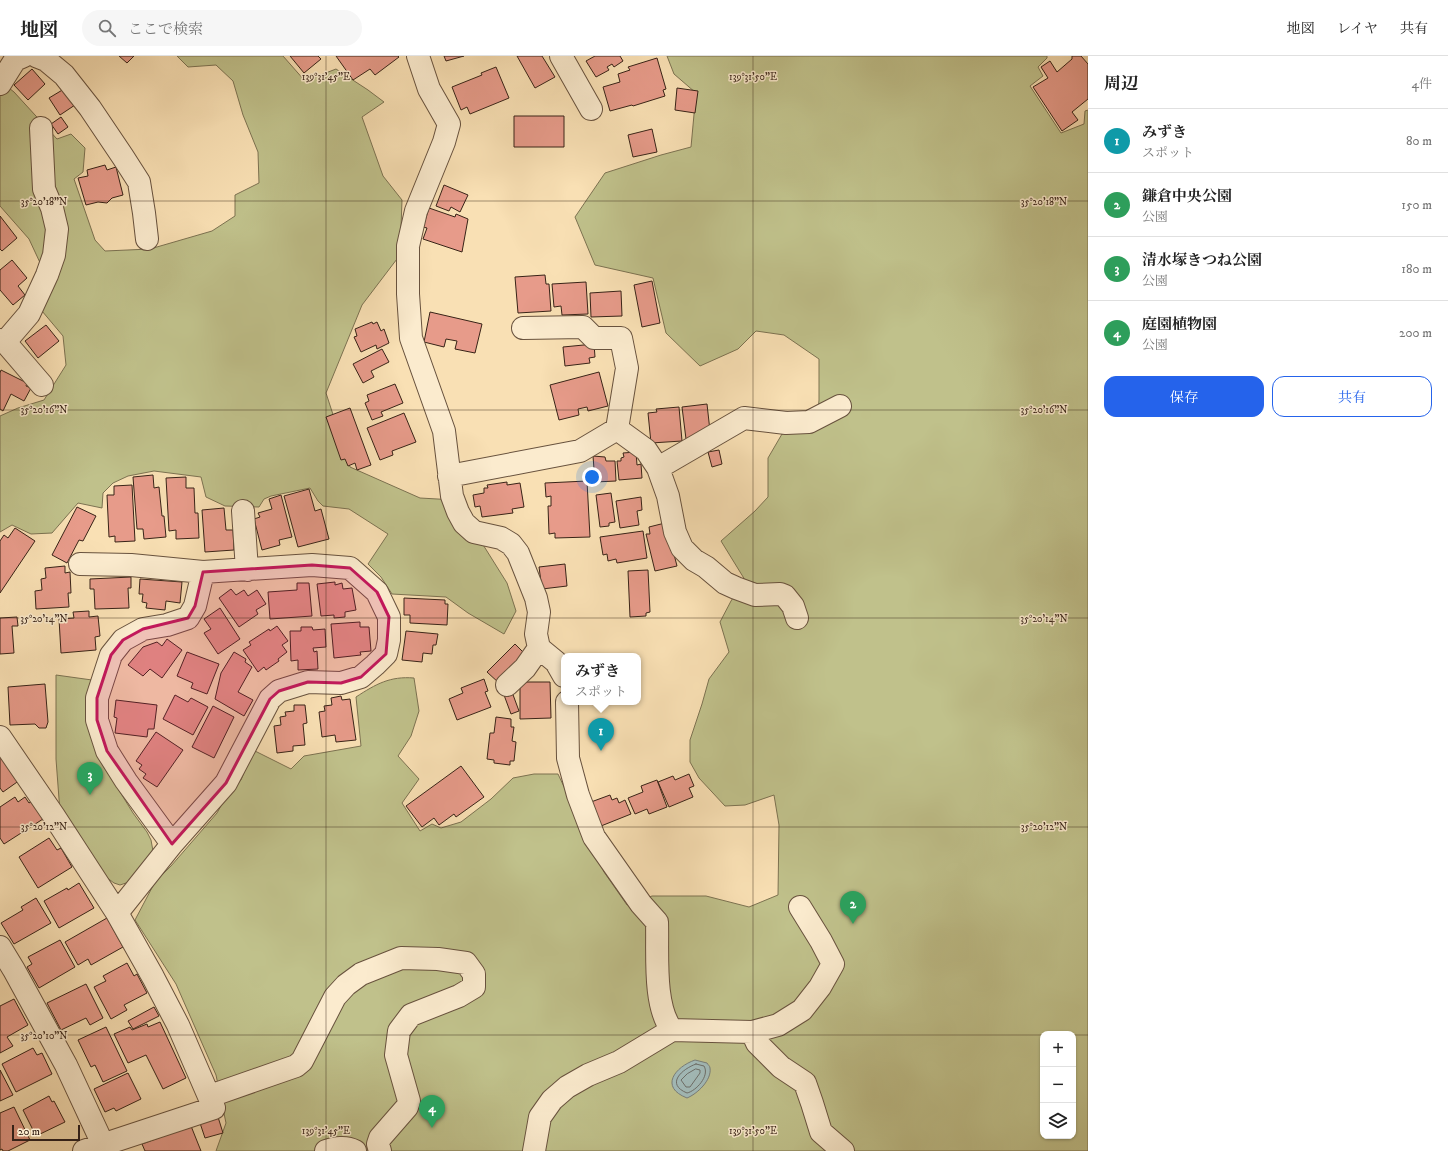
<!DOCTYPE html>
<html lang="ja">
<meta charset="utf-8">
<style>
body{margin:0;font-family:"IM FELL DW Pica","Noto Serif JP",serif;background:#f6f6f6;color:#222}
.controls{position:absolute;right:12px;bottom:12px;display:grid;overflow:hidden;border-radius:8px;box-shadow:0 1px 3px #0004}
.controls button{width:36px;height:36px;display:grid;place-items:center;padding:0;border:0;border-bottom:1px solid #e0e0e0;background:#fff;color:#222;font:20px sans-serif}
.scale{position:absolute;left:12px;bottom:10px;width:68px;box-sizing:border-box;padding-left:4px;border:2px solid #382317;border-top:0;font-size:11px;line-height:14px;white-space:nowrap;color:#382317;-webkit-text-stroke:3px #fbebce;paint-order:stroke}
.you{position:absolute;left:592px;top:421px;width:14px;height:14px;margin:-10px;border:3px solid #fff;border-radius:50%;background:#1a73e8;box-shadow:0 0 0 6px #1a73e833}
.badge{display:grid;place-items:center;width:26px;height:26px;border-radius:50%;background:#2563eb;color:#fff;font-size:13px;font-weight:700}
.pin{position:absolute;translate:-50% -33px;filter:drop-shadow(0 1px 2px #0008)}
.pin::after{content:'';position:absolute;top:21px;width:14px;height:12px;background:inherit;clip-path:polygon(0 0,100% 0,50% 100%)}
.popup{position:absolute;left:561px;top:597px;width:80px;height:52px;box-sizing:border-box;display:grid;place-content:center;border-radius:8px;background:#fff;filter:drop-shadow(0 1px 3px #0005);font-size:13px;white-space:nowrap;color:#767676}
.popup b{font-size:15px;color:#222}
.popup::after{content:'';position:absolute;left:50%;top:100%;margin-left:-8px;border:8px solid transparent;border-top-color:#fff}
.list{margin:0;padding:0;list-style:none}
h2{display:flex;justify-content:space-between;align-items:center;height:52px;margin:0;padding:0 16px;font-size:17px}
h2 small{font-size:13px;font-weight:400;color:#767676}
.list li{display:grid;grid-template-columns:26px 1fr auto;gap:12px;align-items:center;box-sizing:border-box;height:64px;padding:0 16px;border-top:1px solid #e0e0e0}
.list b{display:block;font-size:15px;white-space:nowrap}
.list p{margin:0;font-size:13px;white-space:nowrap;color:#767676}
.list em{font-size:13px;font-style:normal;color:#767676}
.actions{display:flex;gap:8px;padding:12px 16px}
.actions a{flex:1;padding:9px 0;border:1px solid #2563eb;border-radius:12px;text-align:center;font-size:14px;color:#2563eb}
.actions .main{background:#2563eb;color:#fff}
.icon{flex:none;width:22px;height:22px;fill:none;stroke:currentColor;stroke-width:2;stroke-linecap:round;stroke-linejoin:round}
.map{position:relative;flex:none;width:1088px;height:1095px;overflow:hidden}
header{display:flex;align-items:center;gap:24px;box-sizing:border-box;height:56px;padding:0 20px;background:#fff;border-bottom:1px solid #e0e0e0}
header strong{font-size:19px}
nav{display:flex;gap:22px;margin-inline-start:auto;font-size:14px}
.search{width:280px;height:36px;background:#f6f6f6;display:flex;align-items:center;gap:10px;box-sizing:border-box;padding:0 14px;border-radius:22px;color:#767676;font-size:15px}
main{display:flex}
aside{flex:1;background:#fff}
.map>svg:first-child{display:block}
.green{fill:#c0c18b;stroke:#7c7251;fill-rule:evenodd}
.water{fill:#a2bab8;stroke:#787e78}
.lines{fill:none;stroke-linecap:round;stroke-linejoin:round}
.shore{stroke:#6d6e68;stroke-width:1}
.building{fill:#e79b8a;stroke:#382317}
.minor-casing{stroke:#68523e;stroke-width:24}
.minor{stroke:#fbebce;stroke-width:22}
.marked{fill:#c2185b;fill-opacity:0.2;stroke:#c2185b;stroke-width:3;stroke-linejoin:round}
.ticks{fill:none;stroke:#382317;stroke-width:1;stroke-opacity:0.45}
.ticks-label{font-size:10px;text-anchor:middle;fill:#382317;stroke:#fbebce;stroke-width:3;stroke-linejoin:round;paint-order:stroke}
</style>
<header>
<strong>地図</strong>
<div class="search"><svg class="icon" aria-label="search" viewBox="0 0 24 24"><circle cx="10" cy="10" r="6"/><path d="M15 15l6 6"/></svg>ここで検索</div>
<nav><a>地図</a><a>レイヤ</a><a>共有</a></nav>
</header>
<main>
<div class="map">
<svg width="1088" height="1095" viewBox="0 0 1088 1095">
<rect width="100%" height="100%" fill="#f9e0b4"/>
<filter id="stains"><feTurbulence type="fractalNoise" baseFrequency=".005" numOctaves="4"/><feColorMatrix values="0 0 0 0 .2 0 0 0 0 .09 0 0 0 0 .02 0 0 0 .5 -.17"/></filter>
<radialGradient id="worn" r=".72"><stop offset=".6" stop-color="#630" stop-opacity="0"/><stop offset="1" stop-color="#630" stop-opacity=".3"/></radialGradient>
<path class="green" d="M177 0H283L305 25 336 13 368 34 384 46 362 61 383 120 402 144 400 199 362 249 326 337 350 411 420 442 455 444 507 527 516 555 504 578 468 557 446 541 392 538 381 521 368 508 388 478 349 453 323 450 318 445 310 432 271 440 264 443 259 451 225 450 206 441 201 421 154 415 128 420 113 427 103 437 102 452 78 447 52 477 31 478 12 469 0 476V360L18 352 44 344 66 309 63 280 42 255 49 226 29 183 0 150V25L14 36 57 83 71 78 85 92 83 116 74 123 95 184 105 195 150 193 212 175 235 160V139L259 127 258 96 243 59 233 25 216 9 188 11Z
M667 0H1047V2L1038 11 1043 20 1030 30 1061 77 1084 68 1085 55 1088 54V1095H216L226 1067 216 1019 176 928 135 864 155 826 171 810 217 757 227 739 241 724 253 694 291 713 304 700 361 690 356 641C376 628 390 620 414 622L419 655 411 680 398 700 419 723 402 747 420 775 432 768 441 772 461 766 491 743 513 722 534 718H558L604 816 627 849 652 840H706L749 851 778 839 779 769 774 739 745 749 725 750 699 722 690 706V684L702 648 709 623 729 596 720 566 731 545 745 524 721 485 755 455 768 441V402L782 378 817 369 819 344V303L784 279 756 275 738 293 700 310 666 277 653 222 595 209 575 161 605 117 661 99 691 91 696 37 674 18ZM1043 978H1073V1080H1043Z
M56 619 92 624 112 723 133 757 147 776 151 784 153 795 129 826 120 829 114 827 102 818 60 756 56 703Z"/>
<path class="water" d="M695 1004 707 1007C708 1009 710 1010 710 1012 712 1024 697 1038 687 1042 659 1031 675 1011 695 1004Z"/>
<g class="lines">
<path class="shore" d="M696 1008 704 1010C710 1020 696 1035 687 1037 665 1028 682 1013 696 1008Z
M696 1013 700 1014V1017L690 1031H686L681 1024 687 1018Z"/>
</g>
<path class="building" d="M119 0H134L127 7Z
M290 0H318L321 3 304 17Z
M336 0H398L399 1 375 19 370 13 353 24Z
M444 0H464L446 5Z
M517 0H542L555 21 535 32Z
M595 0H620L623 5 614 11 612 8 607 11 609 14 596 21 586 5Z
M1072 0H1081L1088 8V43L1072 56 1078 64 1062 75 1033 31 1048 22 1041 11 1050 5 1057 16 1072 3Z
M657 2 666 33 663 34 665 40 633 50 632 49 610 55 603 31 620 26 618 18 630 14 628 11Z
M496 11 509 42 470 58 467 51 461 54 452 31 482 19 481 17Z
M32 13 45 28 28 44 14 29Z
M677 32 698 35 695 57 675 54Z
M64 33 75 49 60 59 49 42Z
M514 60H564V91H514Z
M61 61 68 71 58 78 51 68Z
M652 73 657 96 633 101 628 79Z
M105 109 107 114 116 111 123 139 112 142 107 147 98 146 86 149 78 122 88 120 87 114Z
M444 129 468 139 460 156 451 151 449 155 436 150Z
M429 152 455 161 456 158 468 163 462 196 423 183 427 172 423 171Z
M0 160 17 182 2 195 0 193Z
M12 204 27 222 18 230 25 239 13 249 0 234V214Z
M545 219 546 228H549L551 255 518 257 515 221Z
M652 225 660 267 642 271 634 229Z
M586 226 588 258 562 259 561 250 554 251 552 228Z
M621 235 622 260 591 261 590 237Z
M430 256 482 268 475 297 455 293 457 285 446 283 444 291 424 286Z
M372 266 373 268 377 266 381 275 384 273 389 287 377 293 376 289 361 296 354 281 357 280 355 273Z
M46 269 59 285 38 302 25 285Z
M594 288 595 301 589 302 590 307 565 310 563 291Z
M382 293 389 306 371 315 374 321 363 327 353 308Z
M1 314 27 327 26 330 31 332 24 345 11 338 3 355 0 353V317Z
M599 316 608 350 588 355 587 351 578 353 579 359 559 364 550 329Z
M395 328 403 347 381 356 383 360 372 364 365 347 369 345 367 339Z
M707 348 710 375 686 383 682 351Z
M679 351 682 385 651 387 648 357 657 356 656 353Z
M350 352 371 409 357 414 355 407 348 410 345 403 341 404 326 361Z
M404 357 416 386 392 395 393 399 380 404 367 372Z
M719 394 722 408 712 411 708 396Z
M636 396 637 409 641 408 642 422 619 424 617 405H621V402L624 401 623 397Z
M593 400 605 401 606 405H615L616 425 595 426Z
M153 419 154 432 159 431 162 460H164L166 481 144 483 143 473H137L133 421Z
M186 421V432H194L195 457H198L199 482 176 483V474L169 475 166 422Z
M587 425 590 481 555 482V477L549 478 548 450H551V440L546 441 545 427Z
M507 426V429L520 427 524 451 512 453 513 457 482 461 480 450 475 451 473 439 484 437V432H488L487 429Z
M132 429 135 485 115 486V480L109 481 107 439H114V430Z
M309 433 315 455 321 453 329 483 298 491 284 440Z
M611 437 615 466 609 467V470L600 471 596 439Z
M281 439 292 481 279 484 280 489 262 494 254 463 260 461 258 457 272 453 269 443Z
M641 441 642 454 637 455 639 469 620 472 616 445Z
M77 451 96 460 83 485 79 484 67 507 52 499Z
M224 452 226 474H233L234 494 205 496 202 454Z
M665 467 668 475 677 510 655 515 646 478H650L649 471Z
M15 472 35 485 0 537V485L4 479 8 482Z
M643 475 647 502 617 507 616 503 608 505 607 498 603 499 600 481Z
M565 508 567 530 542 533 539 511Z
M65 510V517L70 516 71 537H68L69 551 36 553 35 535 42 534 41 523 46 522 45 512Z
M648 514 650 556 646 557V560L630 561 628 515Z
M131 521V532H128L129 552 95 553 94 533H90V523Z
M140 523 182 526 180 547 166 545 165 554 146 552 147 547 142 546 143 538H139Z
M335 526V529L342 527 343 533 352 532 356 554 345 556V561L334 562V559L321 560 317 528Z
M297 527H309L312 560 270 563 268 536 297 534Z
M231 533 236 539 244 534 248 540 257 534 266 548 256 554 258 558 239 571 219 542Z
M404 542 445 544V548H448L447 569 410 567V559H404Z
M220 552 240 583 218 598 204 577 211 573 204 563Z
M89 555V561L98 560 100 580 95 581 96 594 61 597 59 563 74 562 73 556Z
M17 561 18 570H12L14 597 0 598V562Z
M360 566V571H369L371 595 360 596 361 599 334 602 331 568Z
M277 570 288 585 282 589 287 596 278 603 279 605 266 614 264 611 258 616 243 594 251 589 249 586 269 573 270 575Z
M301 571H312L313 574 325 573 326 591 313 592 314 596 317 595 318 613 298 614V604L291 605 290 575H301Z
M406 575 438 578 436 589H433L432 598 423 597 422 606 402 604Z
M167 583 182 594 162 622 150 613 143 620 128 609 143 591 157 586 162 590Z
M515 588 526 599 499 627 487 616Z
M187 596 219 608 207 638 191 632 193 627 177 620Z
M234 596 246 603 245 606 252 611 238 636 253 644 244 660 215 643 221 617Z
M484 623 488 635 485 636 491 651 457 664 449 643 463 637 461 632Z
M520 626H550L551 662 520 663Z
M45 628 48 666 46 672H39L35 668 10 669 8 631Z
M512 636 519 655 511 658 504 639Z
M175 639 188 646 191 642 208 651 193 679 163 663Z
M341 640 342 644 350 643 356 684 336 686 335 679 322 681 319 656 325 655 324 650 332 649 331 642Z
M116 644 157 649 154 673H148L147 681 115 677 117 662 114 661Z
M294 649H305L307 667 303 668 305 689 293 690V695L277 697 274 670 281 669 280 661 286 660 285 656 294 655Z
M213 650 234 661 214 702 192 691Z
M496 661 511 663V671H514L512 685 516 686 514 705H510V709L494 707V704L487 703 490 677H494Z
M156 676 183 694 157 731 143 722 146 718 139 713 142 709 136 705Z
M0 697 20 724 3 736 0 732Z
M461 710 484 741 456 761 454 758 439 769 434 762 422 771 406 750Z
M689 718 694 730 689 732 693 741 669 751 658 726 673 720 675 724Z
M657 724 667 751 649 758 647 753 635 758 628 742 643 736 641 730Z
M610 739 612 744 617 742 619 747 625 744 631 758 601 770 591 746Z
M15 741 18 746 25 741 29 747 32 745 43 763 4 788 0 782V751Z
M49 782 57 794 61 792 72 811 38 832 19 801Z
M79 827 94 852 59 872 44 845 67 832 68 834Z
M36 842 51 867 14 888 1 867 23 854 21 851Z
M107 862 123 891 91 909 88 903 78 909 65 886Z
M60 884 75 911 39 932 27 911 32 908 28 901Z
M127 907 134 920 137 918 147 937 124 949 127 954 111 963 94 931 106 925 103 920Z
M86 928 103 962 90 969 86 962 61 974 47 947Z
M14 943 28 969 7 981 13 990 0 997V950Z
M154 951 159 960 133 973 128 965Z
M160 966 186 1022 163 1033 146 999 128 1007 114 978 130 971 132 974 147 968 148 971Z
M106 971 127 1015 103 1026 95 1009 91 1011 78 984Z
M33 992 37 999 42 997 52 1018 16 1036 2 1008Z
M0 1014 13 1039 0 1045Z
M128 1017 141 1043 116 1055 114 1052 105 1056 94 1033Z
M49 1040 52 1046 54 1045 65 1066 36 1080 23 1054Z
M14 1051 30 1084 8 1095H3L2 1093 0 1094V1057Z
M218 1061 223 1077 205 1082 200 1067Z
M191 1070 201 1095H145L142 1088Z"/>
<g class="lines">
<defs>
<path id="minor" d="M36 0 46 4 64 19 90 52 123 101 139 126 144 157 147 183
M418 0 429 33 449 68 444 86 416 155 408 190V238L411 282 444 375 452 440 458 456 464 467 474 476 501 482 511 488 518 497 536 542 539 556 536 578 539 592 556 606 564 620
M561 0 591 53
M0 28 15 4 24 0
M523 272 583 271 594 282H621L627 312 617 373
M0 284 5 286 42 329
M5 286 29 258 47 219 54 199 57 173 52 152 44 133 41 72
M658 412 744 362 786 367 809 366 840 350
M449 420 580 395 617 373 646 394 658 412 668 440 675 476 682 492 694 504 706 511 725 527 736 532 755 539 780 538 785 540 793 550 797 562
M243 455 247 514
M80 508 131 509 203 516
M507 629 525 612 539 592
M567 646 568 702 578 739 594 781 641 848 657 866C658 897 653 950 672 974
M0 681 54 760 117 857 153 921 178 969 214 1052 84 1095
M117 857 172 788 226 727 270 643 279 635 308 626 341 627 361 621 375 609 386 598 389 584V561L377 536 350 512 312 509 203 516 195 550 188 562 167 569 143 573 123 584 111 599 97 642V664L107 695 126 725 172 788
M0 891 14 914 66 1009 106 1095
M752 976 757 987 781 1011 805 1027 812 1047 821 1076 843 1095
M210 1040 296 1010 302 1005 335 941 346 929 361 918 401 902 438 903 466 907 474 918V931L459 940 411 959 399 975 396 999 409 1045 407 1051 380 1082 378 1088 380 1095
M326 1095C336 1092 345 1090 355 1095
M534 1095 540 1061 552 1044 567 1031 588 1019 619 1006 672 974 752 976 778 969 802 954 820 931 833 908 821 885 800 851"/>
</defs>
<use href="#minor" class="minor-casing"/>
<use href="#minor" class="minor"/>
</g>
<path class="marked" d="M312 509 350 512 377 536 389 561 386 598 361 621 341 627 308 626 279 635 270 643 226 727 172 788 107 695 97 664V642L111 599 123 584 143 573 188 562 195 550 203 516Z"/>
<path class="ticks" d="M326 0V1095M753 0V1095M0 145H1088M0 354H1088M0 562H1088M0 771H1088M0 979H1043M1073 979H1088"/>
<g class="ticks-label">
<text x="326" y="24">139°31'45"E</text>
<text x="753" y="24">139°31'50"E</text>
<text x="44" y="149">35°20'18"N</text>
<text x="1044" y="149">35°20'18"N</text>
<text x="44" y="357">35°20'16"N</text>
<text x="1044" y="357">35°20'16"N</text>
<text x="44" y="566">35°20'14"N</text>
<text x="1044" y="566">35°20'14"N</text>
<text x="44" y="774">35°20'12"N</text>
<text x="1044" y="774">35°20'12"N</text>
<text x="44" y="983">35°20'10"N</text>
<text x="326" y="1078">139°31'45"E</text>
<text x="753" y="1078">139°31'50"E</text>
</g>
<rect width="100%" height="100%" filter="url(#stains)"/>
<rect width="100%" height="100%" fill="url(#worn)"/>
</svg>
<div class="controls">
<button>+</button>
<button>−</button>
<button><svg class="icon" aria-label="layers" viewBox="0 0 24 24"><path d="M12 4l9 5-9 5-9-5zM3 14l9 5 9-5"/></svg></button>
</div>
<div class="scale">20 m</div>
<div class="you"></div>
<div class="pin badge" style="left:601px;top:695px;background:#0f9aa8">1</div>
<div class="popup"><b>みずき</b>スポット</div>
<div class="pin badge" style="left:853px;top:868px;background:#2e9e5b">2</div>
<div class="pin badge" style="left:90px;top:739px;background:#2e9e5b">3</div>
<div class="pin badge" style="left:432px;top:1072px;background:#2e9e5b">4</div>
</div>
<aside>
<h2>周辺<small>4件</small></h2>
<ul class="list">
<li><span class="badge" style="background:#0f9aa8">1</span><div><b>みずき</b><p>スポット</p></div><em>80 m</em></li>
<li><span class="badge" style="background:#2e9e5b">2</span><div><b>鎌倉中央公園</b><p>公園</p></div><em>150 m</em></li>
<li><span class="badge" style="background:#2e9e5b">3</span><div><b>清水塚きつね公園</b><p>公園</p></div><em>180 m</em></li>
<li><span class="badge" style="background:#2e9e5b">4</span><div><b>庭園植物園</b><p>公園</p></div><em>200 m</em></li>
</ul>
<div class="actions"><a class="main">保存</a><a>共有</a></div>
</aside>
</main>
